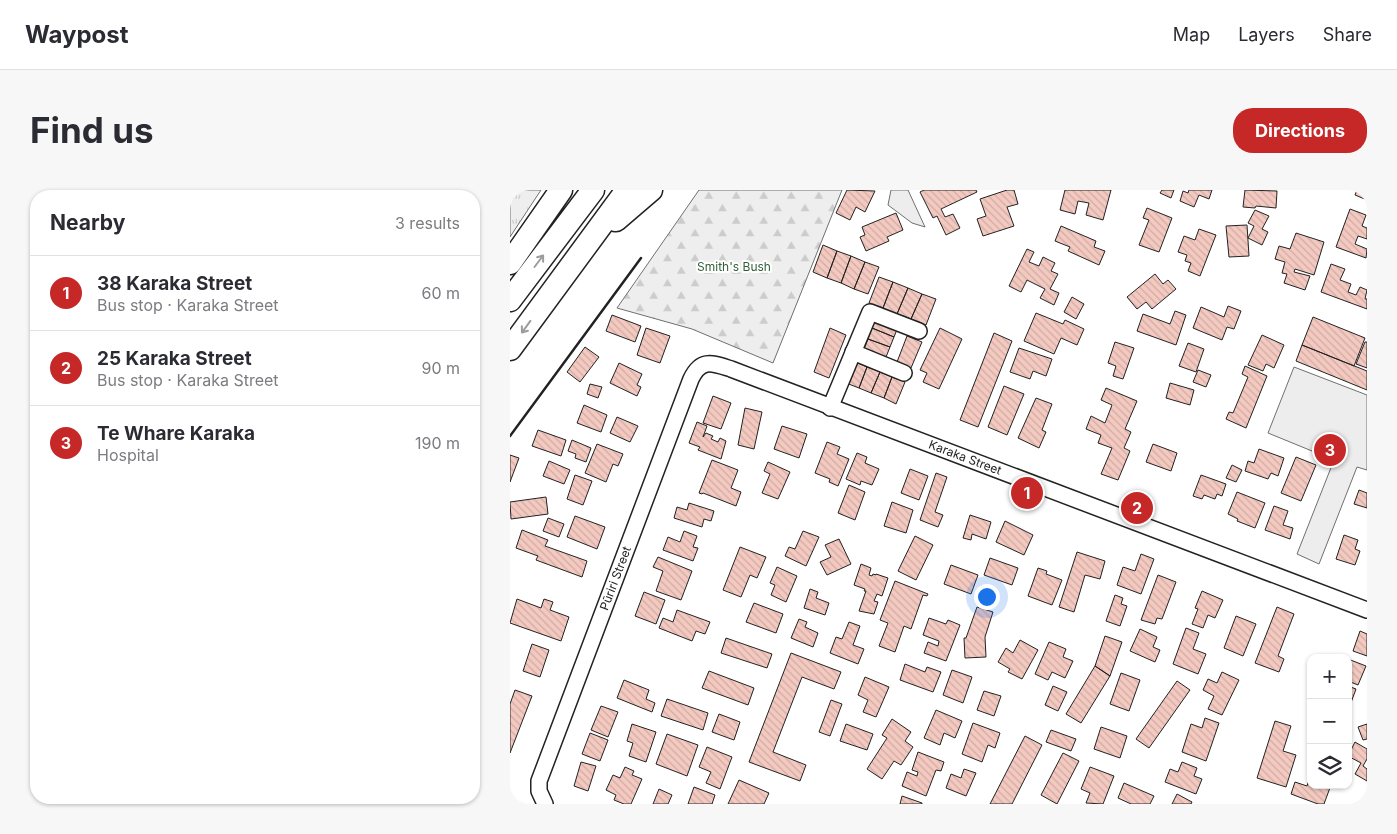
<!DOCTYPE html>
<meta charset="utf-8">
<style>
body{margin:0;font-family:Inter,sans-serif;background:#f7f7f7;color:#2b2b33}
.controls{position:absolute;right:15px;bottom:15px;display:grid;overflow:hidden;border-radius:10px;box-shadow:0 1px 4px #0004}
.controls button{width:45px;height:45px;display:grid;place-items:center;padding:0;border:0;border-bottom:1px solid #e1e1e2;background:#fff;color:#2b2b33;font:25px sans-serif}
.you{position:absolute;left:476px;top:406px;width:18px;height:18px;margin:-12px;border:4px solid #fff;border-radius:50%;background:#1a73e8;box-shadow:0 0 0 8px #1a73e833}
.badge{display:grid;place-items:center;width:32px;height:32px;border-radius:50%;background:#c62828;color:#fff;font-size:16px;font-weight:700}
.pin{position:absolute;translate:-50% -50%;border:2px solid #fff;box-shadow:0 1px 5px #0006}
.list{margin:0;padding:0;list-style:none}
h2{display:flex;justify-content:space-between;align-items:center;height:65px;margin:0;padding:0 20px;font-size:21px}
h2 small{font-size:16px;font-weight:400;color:#7c7c81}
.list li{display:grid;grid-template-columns:32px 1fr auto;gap:15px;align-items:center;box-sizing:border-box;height:75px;padding:0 20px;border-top:1px solid #e1e1e2}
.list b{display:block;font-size:19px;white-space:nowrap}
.list p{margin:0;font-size:16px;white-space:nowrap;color:#7c7c81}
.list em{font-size:16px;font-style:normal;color:#7c7c81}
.icon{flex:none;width:28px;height:28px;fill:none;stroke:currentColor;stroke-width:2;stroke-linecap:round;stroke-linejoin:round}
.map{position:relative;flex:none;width:857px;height:614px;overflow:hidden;border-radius:20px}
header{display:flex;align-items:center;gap:30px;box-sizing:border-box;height:70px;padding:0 25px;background:#fff;border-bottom:1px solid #e1e1e2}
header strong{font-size:24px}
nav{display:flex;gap:28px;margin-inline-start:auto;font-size:18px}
.intro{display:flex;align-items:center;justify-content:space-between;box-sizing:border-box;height:120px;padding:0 30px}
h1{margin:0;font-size:35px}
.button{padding:12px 22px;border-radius:20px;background:#c62828;color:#fff;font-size:18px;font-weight:700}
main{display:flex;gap:30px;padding:0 30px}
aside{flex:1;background:#fff;border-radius:20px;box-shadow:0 1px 4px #0004}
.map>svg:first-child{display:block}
.forest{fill:url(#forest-firs);stroke:#6f6f6f}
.park{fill:url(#park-tufts);stroke:#6f6f6f}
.parking{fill:#ededed;stroke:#6f6f6f}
.building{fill:url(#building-back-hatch);stroke:#222}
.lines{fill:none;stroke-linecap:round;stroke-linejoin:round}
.minor-casing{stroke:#222;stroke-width:18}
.highway-casing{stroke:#222;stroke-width:25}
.minor{stroke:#fff;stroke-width:15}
.highway{stroke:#fff;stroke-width:22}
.wall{stroke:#222;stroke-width:2.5}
.oneway{stroke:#9c9c9c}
.labels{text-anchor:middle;stroke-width:4;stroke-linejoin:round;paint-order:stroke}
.park-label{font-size:12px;fill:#2f5e38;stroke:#fff}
.street-label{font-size:12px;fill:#222;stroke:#fff}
</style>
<header>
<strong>Waypost</strong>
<nav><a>Map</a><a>Layers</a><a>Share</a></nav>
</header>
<div class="intro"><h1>Find us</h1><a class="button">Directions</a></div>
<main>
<aside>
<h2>Nearby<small>3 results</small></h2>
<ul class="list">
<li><span class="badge">1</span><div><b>38 Karaka Street</b><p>Bus stop · Karaka Street</p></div><em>60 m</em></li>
<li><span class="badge">2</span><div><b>25 Karaka Street</b><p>Bus stop · Karaka Street</p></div><em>90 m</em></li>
<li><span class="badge">3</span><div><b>Te Whare Karaka</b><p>Hospital</p></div><em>190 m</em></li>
</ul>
</aside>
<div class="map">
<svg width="857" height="614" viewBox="0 0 857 614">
<defs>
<pattern id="forest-firs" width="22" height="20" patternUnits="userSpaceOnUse" patternTransform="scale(1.25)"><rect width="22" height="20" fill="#eee"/><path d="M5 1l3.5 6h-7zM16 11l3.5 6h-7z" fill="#ccc"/></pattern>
<pattern id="park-tufts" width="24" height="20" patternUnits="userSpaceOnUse" patternTransform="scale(1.25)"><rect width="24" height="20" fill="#eee"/><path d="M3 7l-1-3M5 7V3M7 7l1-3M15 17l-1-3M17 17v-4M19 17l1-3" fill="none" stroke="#ccc"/></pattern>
<pattern id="building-back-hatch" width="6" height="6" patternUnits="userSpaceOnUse" patternTransform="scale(1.25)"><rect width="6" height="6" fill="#f3c9c0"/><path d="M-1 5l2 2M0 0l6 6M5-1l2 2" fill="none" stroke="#d0aca5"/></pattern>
</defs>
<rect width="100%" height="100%" fill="#fff"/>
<path class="forest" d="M189 0H332L263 173 182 139 107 118Z"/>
<path class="park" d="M0 0H31L0 47Z"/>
<path class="parking" d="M381 0H398L415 37 402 33 378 15Z
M784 177 857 205V280L847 277 809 374 787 364 824 270 758 243Z"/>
<path class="building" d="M337 0 365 1 355 22 346 17 340 30 326 23Z
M414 0H466L467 2 431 19 435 27 443 24 450 38 436 45 427 26 423 28 410 2Z
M497 0H504L508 14 497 17 504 36 473 46 467 29 476 26 470 9Z
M555 0H601L593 30 576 25 579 13 568 11 565 24 550 20Z
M652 0H664L661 8 650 3Z
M679 0H702L699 9 689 5 684 17 670 11 673 1 678 3Z
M735 0 767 1 766 18 746 16 745 18 733 17Z
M847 0H857V10L845 5Z
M637 18 662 28 649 62 629 55 639 30 633 28Z
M840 19 856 25 852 36 857 38V49L848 46 845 54 857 59 856 68 826 57Z
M745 20 759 26 752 39 758 42 752 55 738 48 744 36 738 33Z
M386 23 393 40 377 47 379 51 356 61 350 47 355 45 352 37Z
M737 35 739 66 719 67 716 36Z
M551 36 586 51 584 57 595 61 589 75 558 61 560 57 545 51Z
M689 39 706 45 690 86 678 81 681 73 675 71 677 65 668 62 674 46 685 50Z
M786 43 814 52 804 85 785 79 784 82 800 86 795 100 774 93 777 84 772 83 775 72 765 69 769 56 780 59Z
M313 55 327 61 317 88 303 82Z
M517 59 524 62 519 72 529 76 533 67 545 73 541 81 548 84 540 99 549 103 544 115 530 108 535 99 517 90 511 102 499 96Z
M327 61 341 66 331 93 317 88Z
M341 66 355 72 344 99 331 93Z
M355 72 369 77 358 104 344 99Z
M821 74 835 79 830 90 841 94 838 102 846 105 850 97 857 100 855 109H857V119L811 102Z
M645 84 653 94 658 90 666 99 642 119 636 112 627 119 617 107Z
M369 87 383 92 373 118 359 113Z
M383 92 398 98 387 124 373 118Z
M398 98 412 104 401 129 387 124Z
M412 104 426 109 416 135 401 129Z
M562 107 574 114 566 129 554 122Z
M718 116 731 121 724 139 717 137 712 150 683 138 691 117 714 127Z
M665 121 676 125 666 155 627 141 633 124 660 134Z
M526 123 553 134 555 130 574 139 567 155 551 148 544 164 514 151Z
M102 125 131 136 125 152 96 141Z
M803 127 855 148 844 176 792 155Z
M366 128 388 137 384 147 362 138Z
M136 138 160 146 150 173 127 165Z
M320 138 336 145 319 188 304 182Z
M362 138 384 147 380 157 358 149Z
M430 138 452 149 429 199 413 192 417 183 410 180Z
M484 143 502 151 468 237 450 230Z
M752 145 774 155 764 178 756 174 753 181 738 175Z
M397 146 412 152 401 178 387 172Z
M358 149 380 157 376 167 354 159Z
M605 152 624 158 613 189 603 186 606 176 598 173Z
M855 152H857V178L846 174Z
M678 153 694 159 686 182 669 176Z
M792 155 857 181V200L786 171Z
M75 157 89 167 70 192 57 182Z
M509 158 542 169 536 186 523 181 520 189 500 182Z
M345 172 357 177 349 198 336 193Z
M109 173 132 184 127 195 131 197 127 206 100 193Z
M735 176 757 186 736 238 716 229 719 222 723 223 738 187 732 184Z
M357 177 370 182 361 203 349 198Z
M688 180 701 185 696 197 683 192Z
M370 182 382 187 374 208 361 203Z
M382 187 395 192 386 214 374 208Z
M660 193 684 200 680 215 656 208Z
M80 194 92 197 88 208 77 204Z
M494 196 514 204 497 245 478 237Z
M596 198 627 211 615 239 621 242 614 258 620 261 608 290 591 284 602 258 588 253 591 245 576 239 581 226 595 233 602 215 591 210Z
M203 206 221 213 211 239 193 233Z
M526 208 542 214 532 240 536 242 529 258 508 248Z
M74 215 97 225 91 242 67 233Z
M235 218 252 222 244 259 228 255Z
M107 227 128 236 120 252 100 243Z
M187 232 197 236 193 247 196 243 203 246 201 249 208 252 210 248 216 251 211 269 188 260 190 257 179 253Z
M272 236 297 244 289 268 264 259Z
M28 240 56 250 51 266 22 256Z
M62 250 81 258 76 272 65 268 66 264 58 261Z
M317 252 330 257 327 264 339 269 328 296 319 292 320 289 305 283Z
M87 254 113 264 108 276 103 274 96 292 75 283Z
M643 254 667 263 661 281 636 272Z
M749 259 774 268 768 286 761 283 758 289 735 281 738 271 744 273Z
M347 263 357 267 355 273 369 279 362 295 351 291 350 295 336 289Z
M0 265 9 268 0 292Z
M786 267 806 275 791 311 771 303Z
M202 270 228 280 221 298 231 302 226 316 193 303 192 304 189 303Z
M39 271 60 280 54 294 33 286Z
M258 272 280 282 268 309 252 303 260 284 254 281Z
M722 275 732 280 726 292 716 288Z
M400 279 418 286 409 310 391 303Z
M426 283 437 287 425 322 433 325 428 337 410 330Z
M65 285 82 291 73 315 57 309Z
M691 285 716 294 712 306 707 304 705 309 694 305 692 309 683 306Z
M339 295 355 302 345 330 328 323Z
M849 300 857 303V318L844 314Z
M727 302 755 313 745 338 727 331 728 329 718 324Z
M36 307 38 324 1 329 0 312Z
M382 312 403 320 396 343 374 336Z
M179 313 204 321 201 331 194 329 192 337 164 328 167 317 177 320Z
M764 316 778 321 773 335 783 338 780 349 755 340Z
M460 325 481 332 476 349 462 344 461 350 453 348Z
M65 326 95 337 87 359 57 347Z
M38 328 54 334 49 347 33 341Z
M495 331 523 345 514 365 486 352Z
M12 340 38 350 35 356 77 371 72 387 26 370 28 366 6 358Z
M174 341 187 346 183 357 188 358 183 371 153 360 158 347 170 352Z
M293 341 309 347 296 376 275 366 279 357 285 359Z
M834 345 848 350 845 359 850 361 845 375 826 369Z
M405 346 423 355 406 390 388 381Z
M329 349 341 374 317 385 310 372 321 367 315 355Z
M230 357 256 367 247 388 240 385 231 407 213 400Z
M567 362 595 371 590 389 575 385 564 422 549 417Z
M631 364 644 369 631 404 607 395 613 377 625 381Z
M148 367 182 381 171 410 146 401 153 381 143 377Z
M480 368 508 378 502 395 474 385Z
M351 374 361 378 359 385 362 386 363 384 366 385V384L378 388 372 406 367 404 364 411 368 412 364 424 349 421 356 401H354L355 399 344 395Z
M441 375 468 385 461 404 434 394Z
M267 377 287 386 276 412 261 405 265 395 260 393Z
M528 378 537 381 536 384 552 390 542 415 518 406Z
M648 385 666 392 652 429 647 428 645 434 631 430Z
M385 391 418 404 417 406 413 405 401 439 394 436 385 462 369 456 378 433 370 430Z
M471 396 484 400 479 414 466 409Z
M300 399 308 402 306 408 319 413 315 425 294 418Z
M692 401 713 410 705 428 698 425 693 438 682 434 688 419 685 418Z
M134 402 155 410 146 434 125 426Z
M605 405 613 408 611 414 617 416 610 436 596 431Z
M7 409 31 418 34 409 43 412 40 420 59 427 51 451 0 433Z
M244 413 273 424 266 443 236 432Z
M467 417 483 422 475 447 476 467 455 468 454 448H456Z
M767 417 784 424 768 466 774 469 769 482 745 473Z
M167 420 200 432 195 444 186 441 182 451 149 438 153 428 163 432Z
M726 426 746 434 733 466 714 458Z
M419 428 436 434 438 430 450 435 436 471 414 463 418 452 428 456 429 451 413 445Z
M289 429 297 432 295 437 308 443 303 457 281 448Z
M339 432 350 436 343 455 354 459 348 474 320 463 326 447 332 449Z
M676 438 689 443 683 459 696 464 688 484 663 474Z
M630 439 647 447 643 457 650 460 645 472 620 461Z
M850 441 857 444V466L843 461Z
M595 446 612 452 600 486 585 476Z
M216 448 262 464 257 478 211 463Z
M510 450 528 460 512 489 498 482 500 479 488 472 496 458 503 463Z
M539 452 556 459 553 467 563 471 555 488 542 482 538 490 525 484Z
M22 454 39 460 30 487 13 481Z
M281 463 331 482 324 499 292 487 263 562 296 575 290 591 239 572Z
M838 469 856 476 848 495 838 491Z
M395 474 415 482 417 477 431 482 423 502 390 490Z
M585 476 600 486 571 533 556 524Z
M442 480 462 487 453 513 433 505Z
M199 481 244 498 238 515 192 498Z
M712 482 729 490 712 525 698 519 704 506 693 500 698 489 707 493Z
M611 483 630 490 619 521 600 514Z
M355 487 379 497 366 527 353 522 358 510 348 505Z
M114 490 139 500 136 509 145 513 142 522 107 508Z
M667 491 680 500 639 558 626 549Z
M543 496 557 502 548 521 535 515Z
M838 496 846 499 839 518H838Z
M5 500 22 506 0 563V514Z
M474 501 491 506 484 526 467 520Z
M157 509 198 523 193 540 151 526Z
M321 510 332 514 320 546 309 542Z
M91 516 108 522 98 547 81 540Z
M426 520 452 531 445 548 434 543 430 555 414 548Z
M209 524 230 532 224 550 202 542Z
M695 528 709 533 696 571 672 562 681 534 692 538Z
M382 529 401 542 395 551 403 557 391 575 384 571 372 589 357 579 377 548 372 545Z
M765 531 781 536 773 561 786 565 776 597 747 588Z
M463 533 490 543 485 558 478 555 472 572 452 564Z
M122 534 146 542 136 572 119 566 123 553 117 551Z
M336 534 363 544 357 560 330 551Z
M857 534V549L853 550 848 537Z
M591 537 617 546 610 568 584 559Z
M541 540 566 549 561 561 536 552Z
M80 543 98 550 90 571 72 564Z
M157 544 188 555 177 586 146 574Z
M515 546 532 555 502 614H480Z
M845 552 857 559V569L853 576 857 579V591L845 584 851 573 838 566Z
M197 557 222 567 210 599 196 593 201 582 189 577Z
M408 562 434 572 431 581 426 580 416 606 392 596 397 582 407 586 408 582 402 580Z
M553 563 569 571 547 614 531 605Z
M71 572 86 576 78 601 64 596Z
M672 572 687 578 684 586 692 589 686 604 655 592 660 579 668 582Z
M115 577 124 581 122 585 132 589 121 614H114L104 610 106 605 96 600 103 585 110 588Z
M580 577 604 586 593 614 576 613 580 603 571 599Z
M454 579 466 583 456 606 436 598 441 584 451 588Z
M801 584V595H821L814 614H808L781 604 785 592 797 596Z
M229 590 259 603 254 614H218Z
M614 593 644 606 640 614H621L608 608Z
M184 597 205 605 202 614H178Z
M149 599 162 605 158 614H143Z
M667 604 682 612 681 614H662Z
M392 606 412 613V614H390Z"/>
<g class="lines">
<defs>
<g id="minor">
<path d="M343 162 394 183"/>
<path d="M320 218 360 122 409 141"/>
<path id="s1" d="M35 614 29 601V591L181 189C191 168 202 173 221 179L857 420"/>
</g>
<path id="highway" d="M106 30 141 0
M0 73 51 0
M0 110 83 0
M0 159 117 0"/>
</defs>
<use href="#minor" class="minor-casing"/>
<use href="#highway" class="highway-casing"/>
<use href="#minor" class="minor"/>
<use href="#highway" class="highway"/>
<path class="wall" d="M0 246 131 68"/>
</g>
<defs><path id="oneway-shaft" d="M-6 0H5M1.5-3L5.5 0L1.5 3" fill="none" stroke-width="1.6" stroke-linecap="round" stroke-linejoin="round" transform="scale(1.25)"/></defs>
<g class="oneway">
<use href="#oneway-shaft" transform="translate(29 71) rotate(-53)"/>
<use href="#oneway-shaft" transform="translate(16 137) rotate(126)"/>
</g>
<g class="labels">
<g class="park-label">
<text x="224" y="81">Smith's Bush</text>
</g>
<g class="street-label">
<text dy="4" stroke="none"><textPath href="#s1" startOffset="752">Karaka Street</textPath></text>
<text dy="4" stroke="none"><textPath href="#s1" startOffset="241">Pūriri Street</textPath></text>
</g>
</g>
</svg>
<div class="controls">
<button>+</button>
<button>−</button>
<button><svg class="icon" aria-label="layers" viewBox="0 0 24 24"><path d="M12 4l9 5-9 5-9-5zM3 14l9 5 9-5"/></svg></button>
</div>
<div class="you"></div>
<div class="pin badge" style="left:517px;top:303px">1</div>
<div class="pin badge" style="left:627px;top:318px">2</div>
<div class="pin badge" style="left:820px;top:260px">3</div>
</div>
</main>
